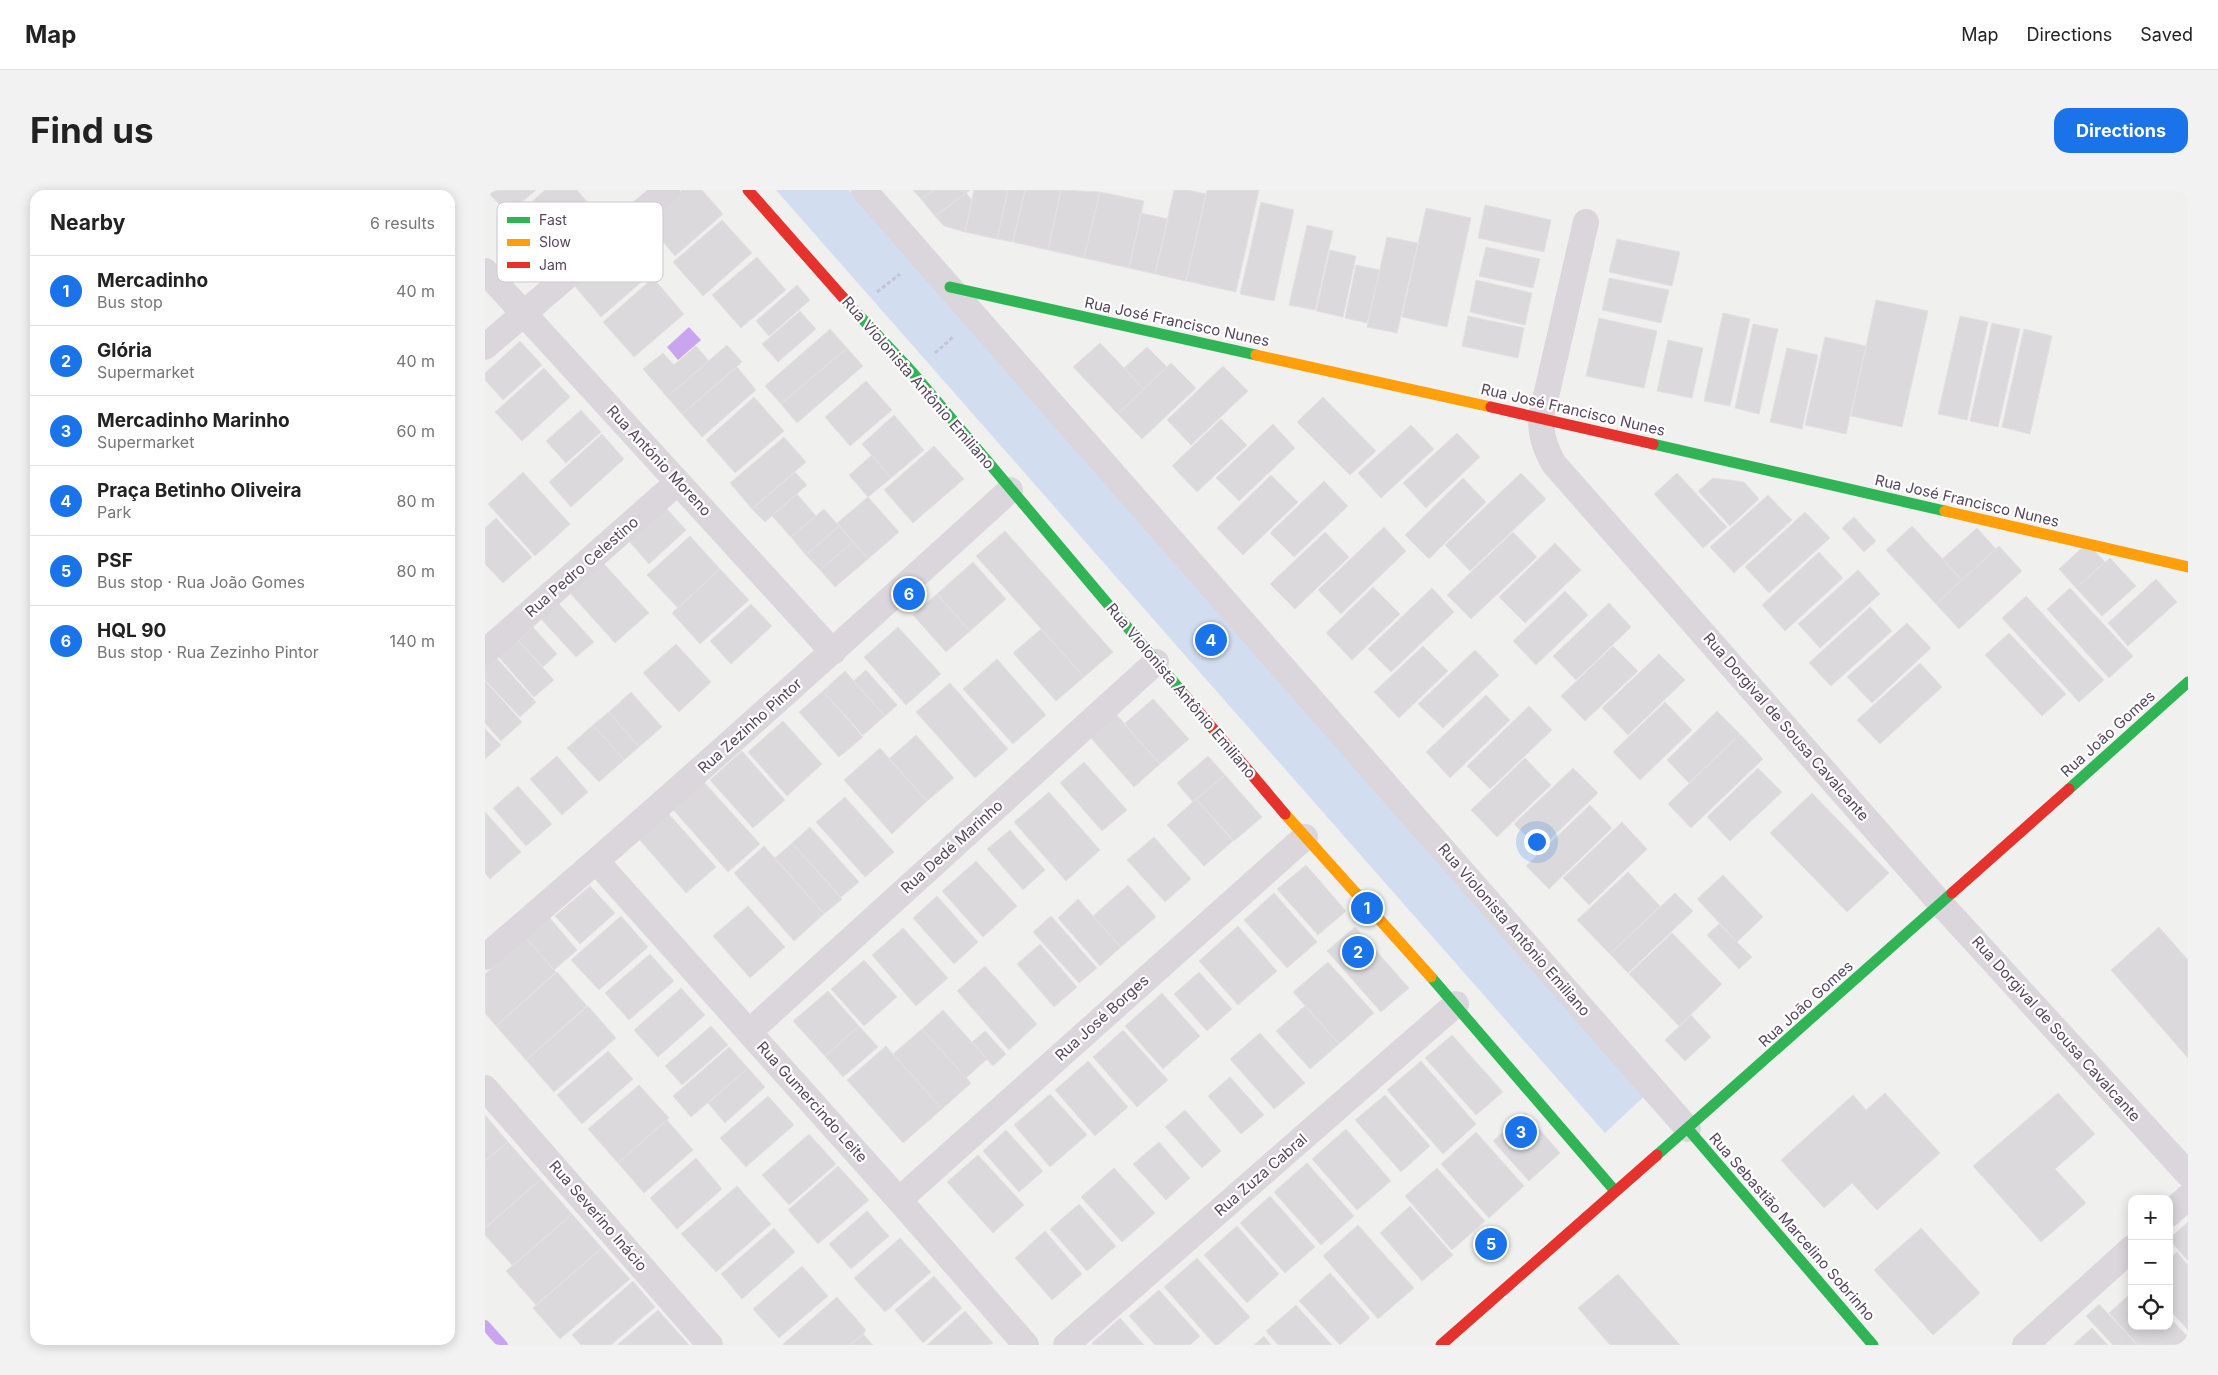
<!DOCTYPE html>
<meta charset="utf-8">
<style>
body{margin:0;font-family:Inter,sans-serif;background:#f2f2f2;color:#222}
.controls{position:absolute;right:15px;bottom:15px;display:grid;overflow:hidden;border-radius:10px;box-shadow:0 2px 12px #0003}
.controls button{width:45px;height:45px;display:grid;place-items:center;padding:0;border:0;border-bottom:1px solid #e0e0e0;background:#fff;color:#222;font:25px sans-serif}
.you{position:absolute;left:1051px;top:651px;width:18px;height:18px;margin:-12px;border:4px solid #fff;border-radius:50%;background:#1a73e8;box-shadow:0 0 0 8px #1a73e833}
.badge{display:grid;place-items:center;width:32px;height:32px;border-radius:50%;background:#1a73e8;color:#fff;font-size:16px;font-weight:700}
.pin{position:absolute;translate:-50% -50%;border:2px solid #fff;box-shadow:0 1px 5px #0006}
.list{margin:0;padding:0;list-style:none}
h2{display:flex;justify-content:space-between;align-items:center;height:65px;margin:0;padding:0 20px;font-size:21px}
h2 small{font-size:16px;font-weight:400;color:#767676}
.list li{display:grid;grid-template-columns:32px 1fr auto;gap:15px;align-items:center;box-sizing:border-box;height:70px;padding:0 20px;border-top:1px solid #e0e0e0}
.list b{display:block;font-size:19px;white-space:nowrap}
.list p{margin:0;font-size:16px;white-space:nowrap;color:#767676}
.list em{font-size:16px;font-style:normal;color:#767676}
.icon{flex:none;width:28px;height:28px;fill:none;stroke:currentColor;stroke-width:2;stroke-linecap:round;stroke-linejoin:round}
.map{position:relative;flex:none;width:1703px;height:1155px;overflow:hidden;border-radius:15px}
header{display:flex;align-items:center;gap:30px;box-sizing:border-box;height:70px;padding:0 25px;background:#fff;border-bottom:1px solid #e0e0e0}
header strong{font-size:24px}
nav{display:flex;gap:28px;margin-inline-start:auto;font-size:18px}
.intro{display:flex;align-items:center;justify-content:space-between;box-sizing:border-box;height:120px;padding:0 30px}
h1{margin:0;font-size:35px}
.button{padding:12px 22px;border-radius:15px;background:#1a73e8;color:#fff;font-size:18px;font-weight:700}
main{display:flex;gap:30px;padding:0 30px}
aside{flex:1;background:#fff;border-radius:15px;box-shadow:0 2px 12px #0003}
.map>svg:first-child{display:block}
.green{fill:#d2ddf0}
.water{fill:#c9a5f0}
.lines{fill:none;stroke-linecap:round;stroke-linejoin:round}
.stream{stroke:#c9a5f0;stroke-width:10}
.building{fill:#dbd9db;stroke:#e2e1e2}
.path{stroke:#c5c5d1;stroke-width:3;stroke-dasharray:4 2.5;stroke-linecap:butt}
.street{stroke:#dbd6dc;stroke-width:26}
.fast{stroke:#30b455;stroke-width:11}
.slow{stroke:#ff9f0a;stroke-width:11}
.jam{stroke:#e5322d;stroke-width:11}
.labels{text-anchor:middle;stroke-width:4.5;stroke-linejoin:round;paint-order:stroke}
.street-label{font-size:15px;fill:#57455d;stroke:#fff}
.key{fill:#fff;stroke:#cdc7ce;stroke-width:1}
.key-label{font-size:14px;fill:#57455d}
</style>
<header>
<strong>Map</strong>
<nav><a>Map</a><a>Directions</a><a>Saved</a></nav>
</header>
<div class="intro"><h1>Find us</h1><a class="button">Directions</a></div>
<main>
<aside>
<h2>Nearby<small>6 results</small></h2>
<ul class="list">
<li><span class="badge">1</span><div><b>Mercadinho</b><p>Bus stop</p></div><em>40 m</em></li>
<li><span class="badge">2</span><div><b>Glória</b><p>Supermarket</p></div><em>40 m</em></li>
<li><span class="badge">3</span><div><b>Mercadinho Marinho</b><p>Supermarket</p></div><em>60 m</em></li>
<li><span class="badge">4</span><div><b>Praça Betinho Oliveira</b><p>Park</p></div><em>80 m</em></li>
<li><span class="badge">5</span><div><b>PSF</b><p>Bus stop · Rua João Gomes</p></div><em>80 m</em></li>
<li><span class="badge">6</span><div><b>HQL 90</b><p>Bus stop · Rua Zezinho Pintor</p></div><em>140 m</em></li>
</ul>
</aside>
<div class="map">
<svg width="1703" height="1155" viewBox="0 0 1703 1155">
<rect width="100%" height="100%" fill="#f0f0ef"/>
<path class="green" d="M291 0H364L1166 900 1120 943Z"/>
<path class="water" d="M204 137 216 150 193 170 182 157Z"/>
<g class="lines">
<path class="stream" d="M0 1135 18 1155"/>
</g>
<path class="building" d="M1 0H51L23 24Z
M60 0H92L105 15 49 63 22 33Z
M197 0H217L238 24 190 66 160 31Z
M428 0H450L436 9Z
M450 0H485L450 26 436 9Z
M489 0H523L512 49 480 42Z
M523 0H540L528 52 512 49Z
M540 0H576L563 60 528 52Z
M576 0 615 2 599 68 563 60Z
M689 0H703L721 4 701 91 670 84Z
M722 0H774L751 102 701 91Z
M615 2 659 11 644 78 599 68Z
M481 3 487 10 480 42 459 36 450 26Z
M776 12 809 20 789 111 755 104Z
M1000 15 1066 30 1059 62 993 48Z
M941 18 986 28 962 137 917 127Z
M656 23 683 29 670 84 644 78Z
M237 30 267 63 218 106 188 72Z
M822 35 848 41 830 120 804 115Z
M902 47 933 53 912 143 882 137Z
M141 48 169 81 116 127 88 94Z
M1132 49 1195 62 1187 96 1124 82Z
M1001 57 1055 69 1048 98 994 86Z
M845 60 871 66 858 127 831 121Z
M272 67 301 100 256 138 227 105Z
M871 75 895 80 882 133 860 128Z
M168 88 199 124 149 167 118 132Z
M1124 88 1184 100 1176 133 1117 120Z
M991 90 1047 103 1040 135 985 122Z
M312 95 325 110 284 146 271 131Z
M1391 110 1443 121 1417 237 1366 226Z
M315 121 331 139 293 172 277 154Z
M1238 123 1265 129 1245 216 1219 211Z
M983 126 1039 138 1033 168 977 156Z
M1475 126 1503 132 1482 230 1453 224Z
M1114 128 1172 141 1159 198 1101 186Z
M1507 133 1535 139 1513 237 1485 231Z
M1268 134 1293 139 1274 224 1250 218Z
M345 139 362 158 296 214 280 196Z
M1539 139 1567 146 1545 244 1517 237Z
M1340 147 1381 156 1361 244 1320 235Z
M1183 150 1218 158 1207 208 1172 201Z
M35 151 57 175 18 210 0 190V183Z
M615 153 659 199 633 224 588 177Z
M242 155 257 172 197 224 182 207Z
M211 156 224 171 182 207 158 179 178 163 189 175Z
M662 157 682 177 659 199 639 178Z
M362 158 378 176 312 233 296 214Z
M1302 158 1333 165 1317 239 1285 232Z
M686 173 711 198 657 249 633 224Z
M738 176 763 201 706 255 682 230Z
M252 177 271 200 217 247 197 224Z
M59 178 85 207 37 251 10 222Z
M381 191 407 220 365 256 340 227Z
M269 207 299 241 250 283 221 250Z
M838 207 891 261 865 285 812 232Z
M96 220 116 242 81 273 61 251Z
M409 225 439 260 406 288 377 254Z
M736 229 762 255 712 302 687 276Z
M788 234 810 258 754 311 731 288Z
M926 235 949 259 896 308 873 283Z
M972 243 995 267 941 318 918 293Z
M117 244 139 269 86 317 64 292Z
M299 247 321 272 267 319 245 293Z
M449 256 479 289 428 333 399 300Z
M387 265 406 288 383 307 364 285Z
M38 282 85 334 50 366 3 314Z
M310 282 322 295 280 332 267 319Z
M1036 283 1061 309 985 381 960 355Z
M1192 283 1242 337 1218 358 1169 304Z
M786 285 813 312 758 365 732 338Z
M978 288 1001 312 944 369 920 345Z
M1228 288 1259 292 1274 309 1245 336 1213 301Z
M839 291 863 316 809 367 785 343Z
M312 304 331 326 306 347 287 326Z
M1283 305 1307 330 1249 383 1225 357Z
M383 307 414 342 383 369 352 333Z
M180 317 201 340 164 374 143 350Z
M339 319 354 336 321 365 306 347Z
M1320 322 1345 348 1284 403 1260 377Z
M1369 327 1391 351 1379 362 1357 338Z
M11 328 47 367 18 393 0 374V338Z
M354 336 368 352 335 380 321 365Z
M1427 336 1477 390 1451 414 1401 360Z
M899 337 921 361 856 424 833 400Z
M1492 338 1511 359 1477 390 1457 369Z
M520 341 628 462 599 487 491 366Z
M840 342 864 367 810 419 785 394Z
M1028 342 1052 367 986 429 962 405Z
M205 346 235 379 193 418 162 385Z
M368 352 383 369 350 397 335 380Z
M1070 353 1096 380 1040 433 1014 407Z
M1602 353 1620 372 1591 398 1574 379Z
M1514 356 1537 381 1474 439 1451 414Z
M1334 362 1358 388 1300 441 1277 415Z
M1625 368 1651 396 1617 426 1591 398Z
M488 372 521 409 485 441 452 404Z
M118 373 164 423 130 453 85 403Z
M235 379 264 410 215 454 187 423Z
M1373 380 1395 404 1335 458 1313 434Z
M1671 389 1692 412 1643 456 1623 433Z
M888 397 915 424 867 470 841 443Z
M947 398 969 422 906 482 883 459Z
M1585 398 1648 466 1624 488 1562 419Z
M1080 401 1103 425 1051 475 1028 451Z
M452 404 485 441 461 462 428 425Z
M1541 406 1619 490 1594 512 1517 428Z
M73 413 109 452 91 467 56 429Z
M1124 413 1146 437 1091 490 1068 466Z
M266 414 287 436 246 474 225 451Z
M1385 417 1407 441 1346 496 1324 473Z
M1422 433 1446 458 1387 513 1362 487Z
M48 437 72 464 58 477 33 450Z
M413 437 456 484 421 515 379 467Z
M556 439 599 487 571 511 528 463Z
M1524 443 1581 504 1557 526 1500 465Z
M31 448 69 490 49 507 12 465Z
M191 454 226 492 194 522 158 483Z
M938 456 963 481 914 528 889 502Z
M1128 456 1153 481 1100 531 1076 506Z
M990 460 1014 485 958 538 933 514Z
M8 464 51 512 35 527 0 490V470Z
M1174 464 1200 490 1143 545 1117 518Z
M512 469 561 525 528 554 478 499Z
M1435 473 1457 497 1395 554 1372 530Z
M381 480 412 515 400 526 368 491Z
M360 481 400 526 378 545 338 501Z
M0 491 37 532 16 551 0 533Z
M465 493 523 559 490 588 431 522Z
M338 501 378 547 354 567 314 522Z
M146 502 177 537 154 557 124 522Z
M1001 505 1025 530 965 588 941 562Z
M668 509 704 549 675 574 639 534Z
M1180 512 1207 540 1155 590 1128 562Z
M1044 516 1067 540 1005 599 982 576Z
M1232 521 1255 544 1204 593 1182 570Z
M124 522 154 557 139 570 108 535Z
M631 524 675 574 649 597 605 547Z
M298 531 337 574 302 606 263 562Z
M108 535 139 570 114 592 82 558Z
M0 539 16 555 0 569Z
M1255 544 1278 569 1206 638 1183 614Z
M431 545 469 588 442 611 404 569Z
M395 558 442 611 407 644 359 590Z
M257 561 300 610 268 638 225 590Z
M72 566 103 602 77 625 45 589Z
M723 566 740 585 708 612 692 593Z
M1040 568 1066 595 1012 647 986 620Z
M599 572 642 620 617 641 575 593Z
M1088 578 1113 603 1055 659 1029 634Z
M1273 578 1297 602 1245 651 1222 627Z
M740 585 777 627 749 651 711 609Z
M217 590 275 654 243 682 186 617Z
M33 596 67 634 41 656 8 618Z
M564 602 615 660 581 691 529 632Z
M1327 603 1404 683 1362 722 1285 643Z
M360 607 409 662 380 687 331 632Z
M711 609 748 651 719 676 682 635Z
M1105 615 1127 638 1064 699 1041 676Z
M0 622 36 662 5 689 0 683Z
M182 622 231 677 201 703 153 648Z
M1137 632 1162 659 1104 715 1078 688Z
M325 637 374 692 356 707 307 653Z
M525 640 560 680 538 700 502 659Z
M669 647 706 689 680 712 642 670Z
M307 653 357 709 339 724 290 668Z
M279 656 339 724 309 751 249 683Z
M491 671 532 716 498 747 457 701Z
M821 675 861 721 833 745 792 699Z
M1143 682 1175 716 1125 764 1092 730Z
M1238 685 1278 727 1252 752 1212 709Z
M643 695 671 727 636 757 608 726Z
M105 696 130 723 95 754 70 726Z
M789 703 832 752 802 778 759 730Z
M1190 703 1208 721 1143 783 1125 764Z
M452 706 493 752 469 774 428 728Z
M593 709 636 757 615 776 573 728Z
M263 716 300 757 265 788 228 746Z
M136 726 163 757 114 800 86 770Z
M566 726 612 778 594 793 548 742Z
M64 727 92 760 69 780 41 748Z
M1234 734 1267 767 1254 779 1222 745Z
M753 736 792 781 753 815 714 771Z
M870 737 924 798 896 822 842 761Z
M1674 737 1703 770V868L1626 780Z
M418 738 463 788 431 816 387 765Z
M1187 743 1237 794 1194 836 1144 784Z
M41 748 71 782 11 836 0 823V784Z
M555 754 592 797 569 817 532 774Z
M165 764 189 791 144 830 120 803Z
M379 770 412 807 379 836 346 799Z
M843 772 889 823 854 854 808 802Z
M500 776 552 834 524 860 472 801Z
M72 782 102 816 41 870 11 836Z
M714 782 747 819 722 841 689 804Z
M196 798 220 825 173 867 149 840Z
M343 801 374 836 340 866 308 831Z
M677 803 715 846 678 879 640 836Z
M103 816 131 848 69 902 41 870Z
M820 816 854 854 825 879 791 841Z
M458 820 502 869 481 888 437 839Z
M1206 825 1226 847 1200 871 1180 850Z
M226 836 243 855 197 895 180 876Z
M374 836 393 857 358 887 340 866Z
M437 839 486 893 457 919 408 864Z
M638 840 683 890 652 917 608 867Z
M500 841 521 864 508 876 487 852Z
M775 843 820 893 789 919 745 869Z
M967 845 1018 902 991 925 940 868Z
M401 856 457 919 418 953 362 890Z
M244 857 263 878 206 927 188 906Z
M123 861 148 889 97 934 72 905Z
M603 871 643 917 610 946 570 900Z
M936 871 991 934 958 964 902 900Z
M263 878 280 897 240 933 223 913Z
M745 887 779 925 756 944 723 906Z
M154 895 184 928 133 973 103 939Z
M1400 903 1455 963 1392 1020 1367 993 1339 1018 1296 970 1368 905 1381 920Z
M1573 903 1610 944 1570 979 1601 1013 1556 1052 1488 976Z
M565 904 602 945 565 977 529 935Z
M900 905 945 956 916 982 870 930Z
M283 906 309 935 261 977 235 948Z
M700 920 736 961 717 978 680 937Z
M1040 923 1075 963 1044 991 1008 951Z
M0 925 23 952 0 971Z
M182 930 208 960 159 1003 133 973Z
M861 939 906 991 872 1020 827 969Z
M521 940 558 981 534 1002 498 961Z
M991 942 1039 996 1004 1028 956 974Z
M324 944 351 974 304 1015 277 985Z
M23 952 56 989 0 1038V971Z
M674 952 705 988 681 1010 648 974Z
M493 965 539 1015 508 1043 462 992Z
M211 968 237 999 192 1039 165 1008Z
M822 973 869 1026 836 1055 789 1002Z
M353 976 384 1010 333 1054 303 1020Z
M629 978 670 1023 637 1052 596 1007Z
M952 978 1000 1031 967 1060 920 1006Z
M56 989 87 1024 28 1076 0 1045V1038Z
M252 996 286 1034 231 1082 196 1044Z
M785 1006 830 1057 800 1083 755 1033Z
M594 1014 631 1056 602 1081 565 1039Z
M925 1016 968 1065 937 1091 895 1043Z
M382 1021 404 1046 366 1079 344 1054Z
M87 1024 117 1058 51 1115 21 1081Z
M1703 1032V1069L1702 1070 1684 1049Z
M873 1035 929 1098 893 1129 838 1066Z
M752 1036 794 1084 762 1113 719 1065Z
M289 1038 310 1062 257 1109 236 1084Z
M1436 1038 1495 1103 1448 1145 1389 1080Z
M560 1041 597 1084 567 1110 530 1068Z
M415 1048 446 1082 400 1122 369 1088Z
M117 1058 145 1089 75 1149 48 1118Z
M1692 1062 1703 1075V1140L1684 1119V1069Z
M712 1068 765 1127 733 1155H730L679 1097Z
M317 1076 343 1106 294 1148 268 1119Z
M845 1083 885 1128 855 1155 814 1111Z
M1133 1084 1195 1155H1125L1093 1118Z
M449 1086 477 1118 438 1153 410 1120Z
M148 1091 170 1117 126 1155H96L87 1145Z
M674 1100 715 1146 705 1155H670L644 1126Z
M1647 1102V1136H1684V1127L1703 1147V1155H1653L1624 1123Z
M352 1107 381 1140 378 1144 365 1155H299L298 1154Z
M1614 1114 1652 1155H1628L1601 1126Z
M811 1115 847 1155H793L781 1141Z
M173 1120 204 1155H132Z
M480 1121 508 1153 505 1155H442Z
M635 1128 659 1155H608L607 1153Z
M1607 1138 1623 1155H1588Z
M378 1144 388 1155H365Z
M779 1146 786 1155H769Z"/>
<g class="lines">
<path class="path" d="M392 102 415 84
M450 163 468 147"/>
<path class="street" d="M379 0 1203 939
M1101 32 1056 228C1056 246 1060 258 1069 274L1456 714 1703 984
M0 81 348 462
M0 157 182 0
M0 462 193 292
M112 672 414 1010 541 1155
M0 767C178 615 352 458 525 300
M264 842 671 472
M0 898 225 1155
M414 1010 820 647
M1684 1024 1703 1007
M581 1155 971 814
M1540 1155 1647 1058"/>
<path class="fast" d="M465 97 771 165
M369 120 428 183 697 502
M1168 254 1460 321
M1584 599 1703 492
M946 787 1130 1001
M1203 939 1388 1155
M1172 965 1467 703"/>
<path class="slow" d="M771 165 1006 217
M1460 321 1703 377
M800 624 946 787"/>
<path class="jam" d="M263 0 369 120
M1006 217 1168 254
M697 502 800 624
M1467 703 1584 599
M956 1155 1172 965"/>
</g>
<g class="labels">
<g class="street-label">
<text transform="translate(692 132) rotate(12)" y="5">Rua José Francisco Nunes</text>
<text transform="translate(433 193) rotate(49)" y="5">Rua Violonista Antônio Emiliano</text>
<text transform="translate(1088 220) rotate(13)" y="5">Rua José Francisco Nunes</text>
<text transform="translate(174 271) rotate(47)" y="5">Rua António Moreno</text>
<text transform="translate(1482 311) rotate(13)" y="5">Rua José Francisco Nunes</text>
<text transform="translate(97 377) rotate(-41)" y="5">Rua Pedro Celestino</text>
<text transform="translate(696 501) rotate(50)" y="5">Rua Violonista Antônio Emiliano</text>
<text transform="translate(265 536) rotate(-42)" y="5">Rua Zezinho Pintor</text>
<text transform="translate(1301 537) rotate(49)" y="5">Rua Dorgival de Sousa Cavalcante</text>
<text transform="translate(1623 544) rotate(-42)" y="5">Rua João Gomes</text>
<text transform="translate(467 657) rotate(-42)" y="5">Rua Dedé Marinho</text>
<text transform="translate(1029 740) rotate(49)" y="5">Rua Violonista Antônio Emiliano</text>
<text transform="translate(1321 814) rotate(-42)" y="5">Rua João Gomes</text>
<text transform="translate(617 828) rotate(-42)" y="5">Rua José Borges</text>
<text transform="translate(1571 839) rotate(48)" y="5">Rua Dorgival de Sousa Cavalcante</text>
<text transform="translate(327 912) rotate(48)" y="5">Rua Gumercindo Leite</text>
<text transform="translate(776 985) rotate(-41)" y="5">Rua Zuza Cabral</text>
<text transform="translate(113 1026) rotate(49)" y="5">Rua Severino Inácio</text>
<text transform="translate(1307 1037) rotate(49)" y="5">Rua Sebastião Marcelino Sobrinho</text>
</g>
</g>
<rect x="12" y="12" width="166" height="80" rx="8" class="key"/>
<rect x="22" y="27" width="23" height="6" fill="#30b455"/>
<rect x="22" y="49" width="23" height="7" fill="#ff9f0a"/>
<rect x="22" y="72" width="23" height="6" fill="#e5322d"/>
<g class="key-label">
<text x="54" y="35">Fast</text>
<text x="54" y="57">Slow</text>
<text x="54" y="80">Jam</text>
</g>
</svg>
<div class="controls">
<button>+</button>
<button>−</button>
<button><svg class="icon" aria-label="locate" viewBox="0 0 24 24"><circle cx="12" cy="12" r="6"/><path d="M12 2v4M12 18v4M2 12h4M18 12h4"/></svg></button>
</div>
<div class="you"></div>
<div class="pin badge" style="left:882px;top:718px">1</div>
<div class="pin badge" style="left:873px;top:762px">2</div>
<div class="pin badge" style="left:1036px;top:942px">3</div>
<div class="pin badge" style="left:726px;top:450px">4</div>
<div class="pin badge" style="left:1006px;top:1054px">5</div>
<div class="pin badge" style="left:424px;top:404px">6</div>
</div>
</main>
